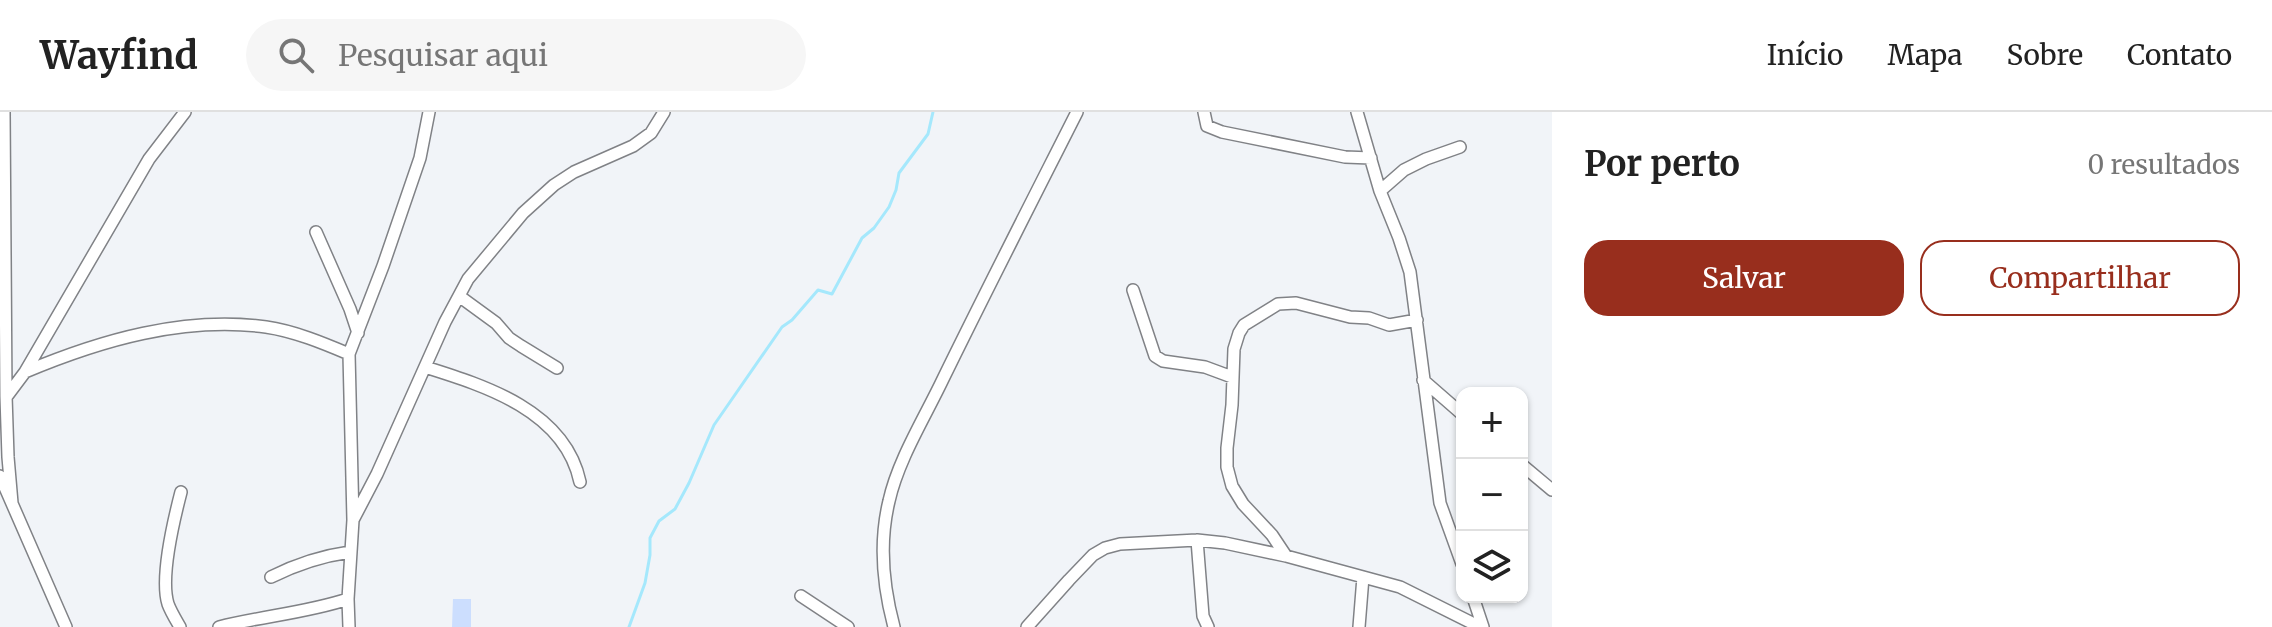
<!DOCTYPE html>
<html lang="pt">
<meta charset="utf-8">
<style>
body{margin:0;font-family:Merriweather,serif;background:#f6f6f6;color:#222}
.controls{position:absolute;right:24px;bottom:24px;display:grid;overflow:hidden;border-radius:16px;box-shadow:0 2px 6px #0004}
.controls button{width:72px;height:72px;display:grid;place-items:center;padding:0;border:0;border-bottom:2px solid #e0e0e0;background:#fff;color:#222;font:40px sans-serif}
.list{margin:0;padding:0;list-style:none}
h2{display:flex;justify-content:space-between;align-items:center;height:104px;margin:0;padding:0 32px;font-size:34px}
h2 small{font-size:26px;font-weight:400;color:#767676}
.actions{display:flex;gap:16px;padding:24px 32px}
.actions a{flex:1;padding:18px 0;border:2px solid #982e1d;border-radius:24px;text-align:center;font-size:28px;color:#982e1d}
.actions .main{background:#982e1d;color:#fff}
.icon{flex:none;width:44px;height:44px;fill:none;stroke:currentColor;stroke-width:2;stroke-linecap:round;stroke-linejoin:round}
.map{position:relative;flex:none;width:1552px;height:515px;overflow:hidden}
header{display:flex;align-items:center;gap:48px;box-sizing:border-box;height:112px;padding:0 40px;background:#fff;border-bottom:2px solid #e0e0e0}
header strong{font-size:38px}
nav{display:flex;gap:44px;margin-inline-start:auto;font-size:28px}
.search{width:560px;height:72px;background:#f6f6f6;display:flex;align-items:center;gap:20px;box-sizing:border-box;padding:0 28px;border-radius:44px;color:#767676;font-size:30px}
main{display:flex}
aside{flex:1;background:#fff}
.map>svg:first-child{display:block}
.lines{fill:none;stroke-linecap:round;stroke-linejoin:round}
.stream{stroke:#a5e8fc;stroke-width:3}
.building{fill:#ccdefe}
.street-casing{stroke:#808286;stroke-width:14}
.street{stroke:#fff;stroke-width:11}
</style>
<header>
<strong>Wayfind</strong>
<div class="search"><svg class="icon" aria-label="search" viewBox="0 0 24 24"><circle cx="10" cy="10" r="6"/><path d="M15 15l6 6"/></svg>Pesquisar aqui</div>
<nav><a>Início</a><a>Mapa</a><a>Sobre</a><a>Contato</a></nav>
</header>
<main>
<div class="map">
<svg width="1552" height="515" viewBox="0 0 1552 515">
<rect width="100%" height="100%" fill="#f1f4f8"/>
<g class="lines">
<path class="stream" d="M629 515 645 471 650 443V426L659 409 675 397 689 371 714 313 782 215 792 208 818 178 832 182 862 126 874 116 889 95 896 78 899 61 928 22 933 0"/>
</g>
<path class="building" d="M453 487H471V515H452Z"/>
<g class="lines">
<defs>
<path id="street" d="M4 0 6 284 8 345 12 391
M1204 0 1207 14 1222 20 1345 45 1371 46
M1357 0 1380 79 1399 126 1410 160 1440 391 1462 452
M1380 79 1404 58 1426 47 1460 35
M316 120 350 197 358 221
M1133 178 1155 244 1163 249 1205 255 1232 265
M459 184 496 211 509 226 521 234 557 256
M425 255C486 274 565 299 580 370
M25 260C101 228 184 204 266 215 294 219 323 231 349 242
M1423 268 1462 302
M7 284 25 260 149 47 185 0
M1522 353 1552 378
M0 364 66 515
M353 408 377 362 445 210 468 167 523 101 554 73 574 60 633 34 651 21 664 0
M1197 428 1203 504 1208 515
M1286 444 1272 423 1243 392 1232 374 1227 355V336L1232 293 1234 237 1239 221 1244 213 1278 192 1296 191 1350 205 1369 206 1389 213 1417 208
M271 465C297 452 321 444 350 440
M801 484 848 515
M1473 485 1483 515
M180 515C176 508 171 500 168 492 160 466 174 407 181 380
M219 515C262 504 306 501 348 487
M349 515 348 487 353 408 349 242 383 154 420 46 429 0
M894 515C883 474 879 430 889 389 898 348 925 305 943 267 987 177 1032 89 1077 0
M1027 515 1069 468 1093 443 1105 436 1120 432 1197 428 1225 431 1286 444 1400 475 1480 515
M1359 515 1363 465"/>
</defs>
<use href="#street" class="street-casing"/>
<use href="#street" class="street"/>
</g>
</svg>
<div class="controls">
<button>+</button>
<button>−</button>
<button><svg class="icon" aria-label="layers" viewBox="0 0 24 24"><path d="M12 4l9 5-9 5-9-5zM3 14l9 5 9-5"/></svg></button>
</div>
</div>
<aside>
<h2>Por perto<small>0 resultados</small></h2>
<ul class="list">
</ul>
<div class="actions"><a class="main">Salvar</a><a>Compartilhar</a></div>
</aside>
</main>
